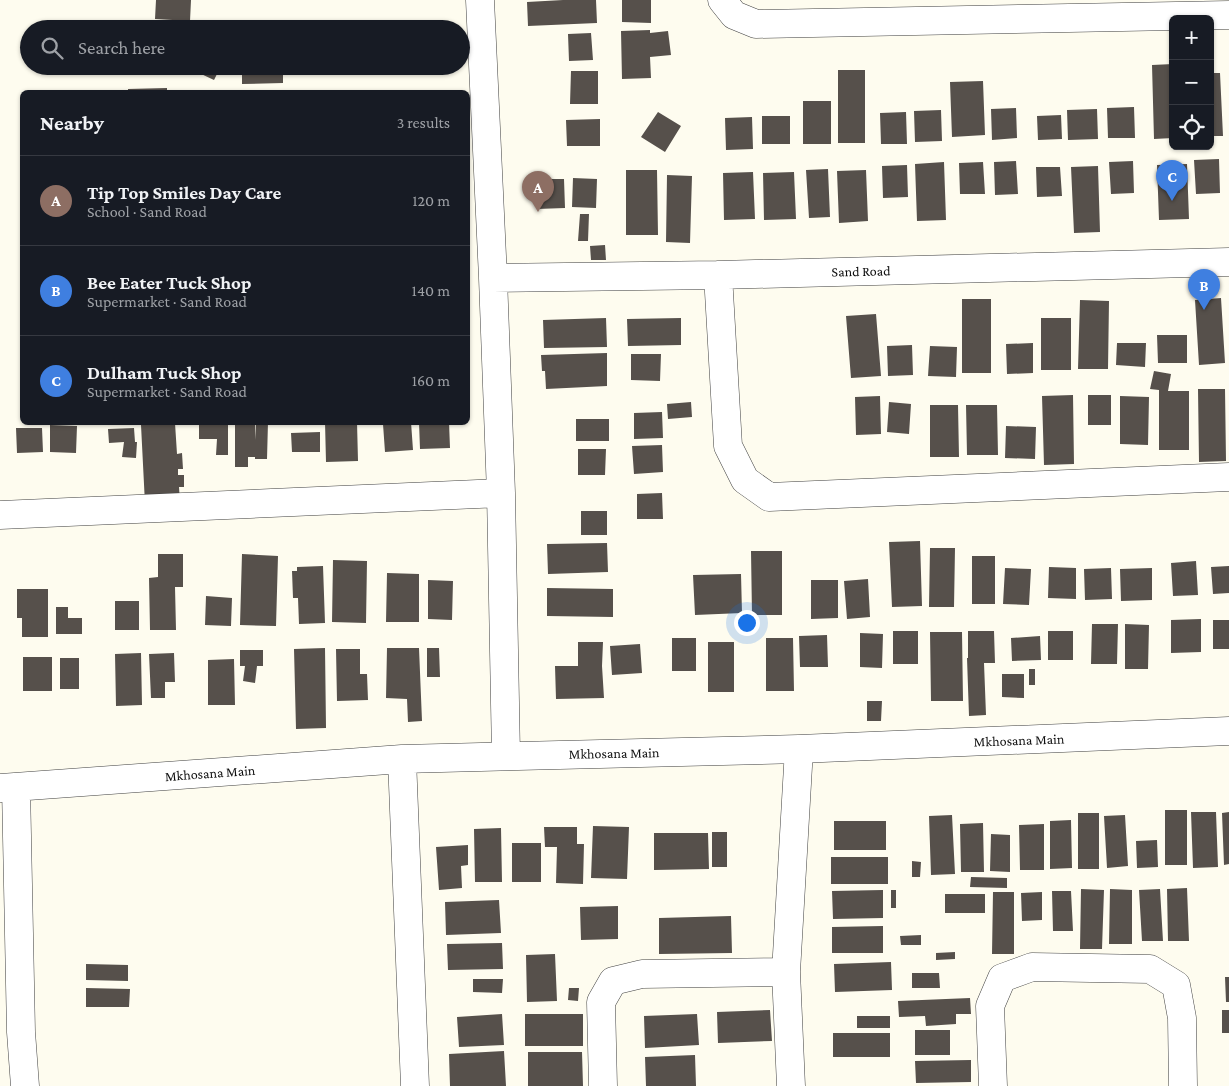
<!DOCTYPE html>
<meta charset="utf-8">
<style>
body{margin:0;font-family:"Crimson Pro",serif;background:#242831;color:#f1f3f6}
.controls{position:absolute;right:15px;top:15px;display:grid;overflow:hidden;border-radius:8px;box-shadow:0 1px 4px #0004}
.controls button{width:45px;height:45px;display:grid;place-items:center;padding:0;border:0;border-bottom:1px solid #363941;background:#171b24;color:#f1f3f6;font:25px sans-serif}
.you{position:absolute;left:746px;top:622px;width:18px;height:18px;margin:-12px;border:4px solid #fff;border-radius:50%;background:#1a73e8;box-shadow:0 0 0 8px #1a73e833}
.badge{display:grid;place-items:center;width:32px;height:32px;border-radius:50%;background:#d69a9c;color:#fff;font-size:16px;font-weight:700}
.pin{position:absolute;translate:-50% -41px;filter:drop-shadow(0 1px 2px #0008)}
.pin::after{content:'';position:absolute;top:26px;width:18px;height:15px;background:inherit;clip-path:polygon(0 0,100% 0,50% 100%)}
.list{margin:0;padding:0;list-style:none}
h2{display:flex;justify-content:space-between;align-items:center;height:65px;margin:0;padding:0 20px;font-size:21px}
h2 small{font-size:16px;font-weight:400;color:#9ea1a6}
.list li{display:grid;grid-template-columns:32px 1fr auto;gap:15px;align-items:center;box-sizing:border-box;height:90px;padding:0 20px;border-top:1px solid #363941}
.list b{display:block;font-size:19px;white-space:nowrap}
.list p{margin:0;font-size:16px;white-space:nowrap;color:#9ea1a6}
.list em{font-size:16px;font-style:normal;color:#9ea1a6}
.icon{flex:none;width:28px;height:28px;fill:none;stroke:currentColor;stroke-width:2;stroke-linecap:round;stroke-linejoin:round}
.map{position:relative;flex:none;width:1229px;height:1086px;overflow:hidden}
.search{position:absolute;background:#171b24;box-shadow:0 1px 4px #0004;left:20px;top:20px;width:450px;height:55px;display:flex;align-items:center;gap:12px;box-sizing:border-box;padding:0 18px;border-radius:28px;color:#9ea1a6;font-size:19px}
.panel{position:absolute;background:#171b24;box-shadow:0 1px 4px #0004;left:20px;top:90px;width:450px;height:335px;border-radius:8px}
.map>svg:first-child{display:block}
.building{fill:#56504b}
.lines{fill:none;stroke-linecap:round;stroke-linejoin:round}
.street-casing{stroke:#414141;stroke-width:29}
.street{stroke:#fff;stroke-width:28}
.labels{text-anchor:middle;stroke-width:5;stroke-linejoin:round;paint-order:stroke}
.street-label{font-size:14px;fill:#0e0e0e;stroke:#fff}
</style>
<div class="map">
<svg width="1229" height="1086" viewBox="0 0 1229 1086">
<rect width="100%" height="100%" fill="#fefcef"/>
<path class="building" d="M156 0H191L190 21 155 19Z
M563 0H596L597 23 528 26 527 2Z
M622 0H651V23L622 22Z
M650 30V33L668 31 671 55 650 57 651 78 622 79 621 31Z
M591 33 593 60 569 61 568 34Z
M1173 64V138L1154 139 1152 65Z
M184 66H221L214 80Z
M242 66H283V83L242 84Z
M838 70H865V143H838Z
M571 71H598V104H570Z
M1210 73H1220L1223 136H1210Z
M983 81 985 135 952 137 950 82Z
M167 88V92H128V89Z
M803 101H831V144H803Z
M1134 107 1135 138H1108L1107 108Z
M1016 108 1017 138 992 140 991 109Z
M1097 109 1098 139 1068 140 1067 110Z
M941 110 942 141 915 142 914 111Z
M658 112 681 126 665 152 641 137Z
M906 112 907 144H881L880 113Z
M1061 115 1062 139 1038 140 1037 116Z
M762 116H790V144H762Z
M752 117 753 149 726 150 725 118Z
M600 119V146H567L566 120Z
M1219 159 1220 193 1196 194 1194 160Z
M1016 161 1018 194 995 195 994 162Z
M1133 161 1134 193 1111 194 1109 162Z
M944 162 946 220 917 221 915 164Z
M983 162 985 194H960L959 163Z
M1187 164 1189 219 1159 220 1157 165Z
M907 165 908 197 883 198 882 166Z
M1098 166 1100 232 1074 233 1071 167Z
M1036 167H1060L1062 196 1037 197Z
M828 169 830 217 809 218 806 170Z
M626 170H657L658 235H626Z
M866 170 868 221 839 223 837 171Z
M753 172 755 219 724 220 723 173Z
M794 172 796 219 764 220 763 173Z
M667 175 692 176 690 243 666 242Z
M573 178 597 179 596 208 572 207Z
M536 179H564L565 208 537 209Z
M580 214H589L588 241H578Z
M605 245 606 260H591L590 246Z
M1221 298 1225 363 1199 365 1195 300Z
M962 299H991V373H962Z
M1080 300 1109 301 1108 369H1078Z
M876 314 881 376 851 378 846 316Z
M606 318 607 347 544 348 543 320Z
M681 318V345L628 346 627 319Z
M1041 318H1071V370H1041Z
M1157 335H1187V363H1158Z
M1033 343V373L1007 374 1006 344Z
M1117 343H1146L1145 367 1116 365Z
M912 345 913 375 888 376 887 346Z
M930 346 957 347 956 377 928 376Z
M607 353V386L546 389 545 371H542L541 355Z
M631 354H661L660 381 631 380Z
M1154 371 1171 374 1168 391H1189V450H1159V390L1150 389Z
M1198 389H1225L1226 461 1199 462Z
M1073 395 1074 464 1044 465 1042 396Z
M1088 395H1111V425H1088Z
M880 396 881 434 856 435 855 397Z
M1120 396 1149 397 1148 445 1120 444Z
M691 402 692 417 668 419 667 404Z
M889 402 911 404 909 434 887 432Z
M930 405H958L959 457H930Z
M966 405H997L998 455H967Z
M662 412 663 438 634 439V413Z
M576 419H609V441H576Z
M235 422H255V440L256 422H268L267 459H255V457H248V467H235Z
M325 422H357L358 461 326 462Z
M411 422 413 450 385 452 383 424Z
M419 422H449L450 448 420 449Z
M175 423 177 454 182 453 183 469H178V475H184V487H179L180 502 145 504 141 425Z
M50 425 77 426 76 453 50 452Z
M199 425H228V455H216L217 439H199Z
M1006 426 1036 427 1035 459 1005 458Z
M16 428H42L43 452 17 453Z
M134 428 135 442H137L136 458 122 457 124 442 109 443 108 429Z
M320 432V452H292L291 433Z
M662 445 663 472 634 474 632 446Z
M578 449H606L605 475H578Z
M662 493 663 519H637V494Z
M581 511H607V535H581Z
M920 541 922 606 892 607 889 542Z
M607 543 608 572 548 574 547 544Z
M930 548H955L954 607H929Z
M751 551H782V615H752Z
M158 554H183V587H175L176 630H150L149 578 158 577Z
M242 554 278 556 276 626 240 625Z
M972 556H995V604H972Z
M333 560 367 561 366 623 332 622Z
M1196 561 1198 595 1173 596 1171 563Z
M323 566 325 623 299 624 298 598H293L292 571H297V567Z
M1229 566V593L1213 594 1211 567Z
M1049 567 1076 568V599L1048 598Z
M1005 568 1031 569 1029 605 1003 604Z
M1111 568 1112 599 1085 600 1084 569Z
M1152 568V600L1121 601 1120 569Z
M387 573 419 574V622H386Z
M741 574 742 613 695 615 693 575Z
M868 579 870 617 847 619 844 581Z
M428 580 453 581 452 620 428 619Z
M811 580H838V618L811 619Z
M547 588 613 589V617L547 616Z
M17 589H48V637H22V618H17Z
M206 596 232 598 231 626 205 625Z
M115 601H139V630H115Z
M56 607H68V618H82V634H56Z
M1201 619V652L1171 653V620Z
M1213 620H1229V649H1213Z
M1092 624H1118L1117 664H1091Z
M1125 624 1149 625 1148 669H1125Z
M893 631H918V664H893Z
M968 631H994L995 663H984L986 715 969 716 967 658H968Z
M1048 631H1073V660H1048Z
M930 632H962L963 701H931Z
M860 633 883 634 882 668 860 667Z
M827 635 828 667H800L799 636Z
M1040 636 1041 660 1012 661 1011 638Z
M672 638H696V671H672Z
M766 638H793L794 691H766Z
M578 642H603L602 666 604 698 556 699 555 666H578Z
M708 642H734V692H708Z
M640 644 642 673 612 675 610 646Z
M325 648 326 728 296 729 294 649Z
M387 648H419L422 721 408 722 407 699 386 698Z
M427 648H439L440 677H427Z
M336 649H360V674H367L368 700 337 701Z
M240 650H263V666H257L255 683 243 681 245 666H240Z
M141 653 142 705 116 706 115 654Z
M174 653 175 682H165V698H151L149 654Z
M23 657H52V691H23Z
M60 658H79V689H60Z
M234 659 235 705H208V660Z
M1029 669H1035V685H1029Z
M1002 674H1024V698L1002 697Z
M867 701H882L881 721H867Z
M1165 810H1187V865H1165Z
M1191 812H1216L1218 867 1193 868Z
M1229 812V864L1224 865 1222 813Z
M1078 813H1099V869H1078Z
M952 815 955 874 931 875 929 816Z
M1125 815 1128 866 1107 868 1104 816Z
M1071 820 1072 868 1050 869V821Z
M834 821H886V850H834Z
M983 823 984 872H961L960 824Z
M1044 824V870H1020L1019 825Z
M593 826 629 827 627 879 591 878Z
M544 827H577V844H584L583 884 556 883 557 847H545Z
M501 828 502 882H475L474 829Z
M712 832H727V867H712Z
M654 833H708L709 869 654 870Z
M991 834 1010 835V872L990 871Z
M1157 840 1158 867 1137 868 1136 841Z
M512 843H541V882H512Z
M468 845V865L461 866 462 888 439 890 436 847Z
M831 857H888V884H831Z
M912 861 921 862 920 877H912Z
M971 877 1007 878V888L970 887Z
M1187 888 1189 941H1168L1167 889Z
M1081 889 1104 890 1102 949H1080Z
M1110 889 1132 890V944H1109Z
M1160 889 1163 941H1142L1139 890Z
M883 890V918L833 919 832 891Z
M891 890H896V908H891Z
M1052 891H1071L1073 931H1053Z
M993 892H1014V954H992Z
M1042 892V920L1022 921 1021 893Z
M945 894H985V913H945Z
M499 900 501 933 446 935 445 902Z
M618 906V939L581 940 580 907Z
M731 916 732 953 659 954V918Z
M883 926V953H832V927Z
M921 935V945H901L900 936Z
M502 943 503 969 448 970 447 944Z
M955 952V959L936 960V953Z
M555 954 557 1001 527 1002 526 955Z
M891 962 892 990 835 992 834 964Z
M86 964 128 965V981L86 980Z
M912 973H939L940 988H912Z
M1225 977H1229V1002H1226Z
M473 979H503L502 993 473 992Z
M86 988 130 989 129 1007H86Z
M569 988H579L578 1001 568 1000Z
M970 998 971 1014H956V1024L926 1026 925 1016 899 1017 898 1001Z
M770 1010 772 1041 718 1043 717 1012Z
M1222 1010H1229V1033H1222Z
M502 1014 504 1045 459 1047 457 1017Z
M525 1014H583V1046H525Z
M697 1014 699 1045 645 1048 644 1016Z
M857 1016H890V1028H857Z
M915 1030H950V1055H915Z
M833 1033H890V1057H833Z
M504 1051 506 1086H450L449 1054Z
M528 1052H582L583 1086H528Z
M695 1055 696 1086H646L645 1057Z
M971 1060V1082L916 1083 915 1061Z"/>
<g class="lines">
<defs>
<path id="street" d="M480 0 493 278 501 493 506 755
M722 0 734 15 756 24 1229 15
M718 275 728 446 745 480 769 497 1229 477
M493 278 718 275 1229 262
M0 515 501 493
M402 759 415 1086
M16 787 21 1032 25 1086
M0 788 402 759 799 749 1229 731
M603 1086 601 1002 613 981 642 974 786 972
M791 1086 786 972 799 749
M993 1086 990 1006 1002 978 1032 967 1150 969 1176 985 1182 1018 1183 1086"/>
</defs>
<use href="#street" class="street-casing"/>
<use href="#street" class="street"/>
</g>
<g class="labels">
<g class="street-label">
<text transform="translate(861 271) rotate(-1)" y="5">Sand Road</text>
<text transform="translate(1019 740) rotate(-2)" y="5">Mkhosana Main</text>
<text transform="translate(614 753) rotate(-1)" y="5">Mkhosana Main</text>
<text transform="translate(210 773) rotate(-4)" y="5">Mkhosana Main</text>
</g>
</g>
</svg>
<div class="controls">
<button>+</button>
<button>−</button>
<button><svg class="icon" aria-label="locate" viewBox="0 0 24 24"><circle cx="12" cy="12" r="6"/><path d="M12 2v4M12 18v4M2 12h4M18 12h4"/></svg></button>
</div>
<div class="you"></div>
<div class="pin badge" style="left:538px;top:212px;background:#8d6e63">A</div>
<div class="pin badge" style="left:1204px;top:310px;background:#3f7fe0">B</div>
<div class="pin badge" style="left:1172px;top:201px;background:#3f7fe0">C</div>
<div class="search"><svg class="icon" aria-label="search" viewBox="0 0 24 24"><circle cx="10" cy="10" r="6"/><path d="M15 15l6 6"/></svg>Search here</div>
<section class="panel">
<h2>Nearby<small>3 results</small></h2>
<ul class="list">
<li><span class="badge" style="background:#8d6e63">A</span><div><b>Tip Top Smiles Day Care</b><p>School · Sand Road</p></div><em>120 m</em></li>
<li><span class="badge" style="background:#3f7fe0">B</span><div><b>Bee Eater Tuck Shop</b><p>Supermarket · Sand Road</p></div><em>140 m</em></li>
<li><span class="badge" style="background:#3f7fe0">C</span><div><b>Dulham Tuck Shop</b><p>Supermarket · Sand Road</p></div><em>160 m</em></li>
</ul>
</section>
</div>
